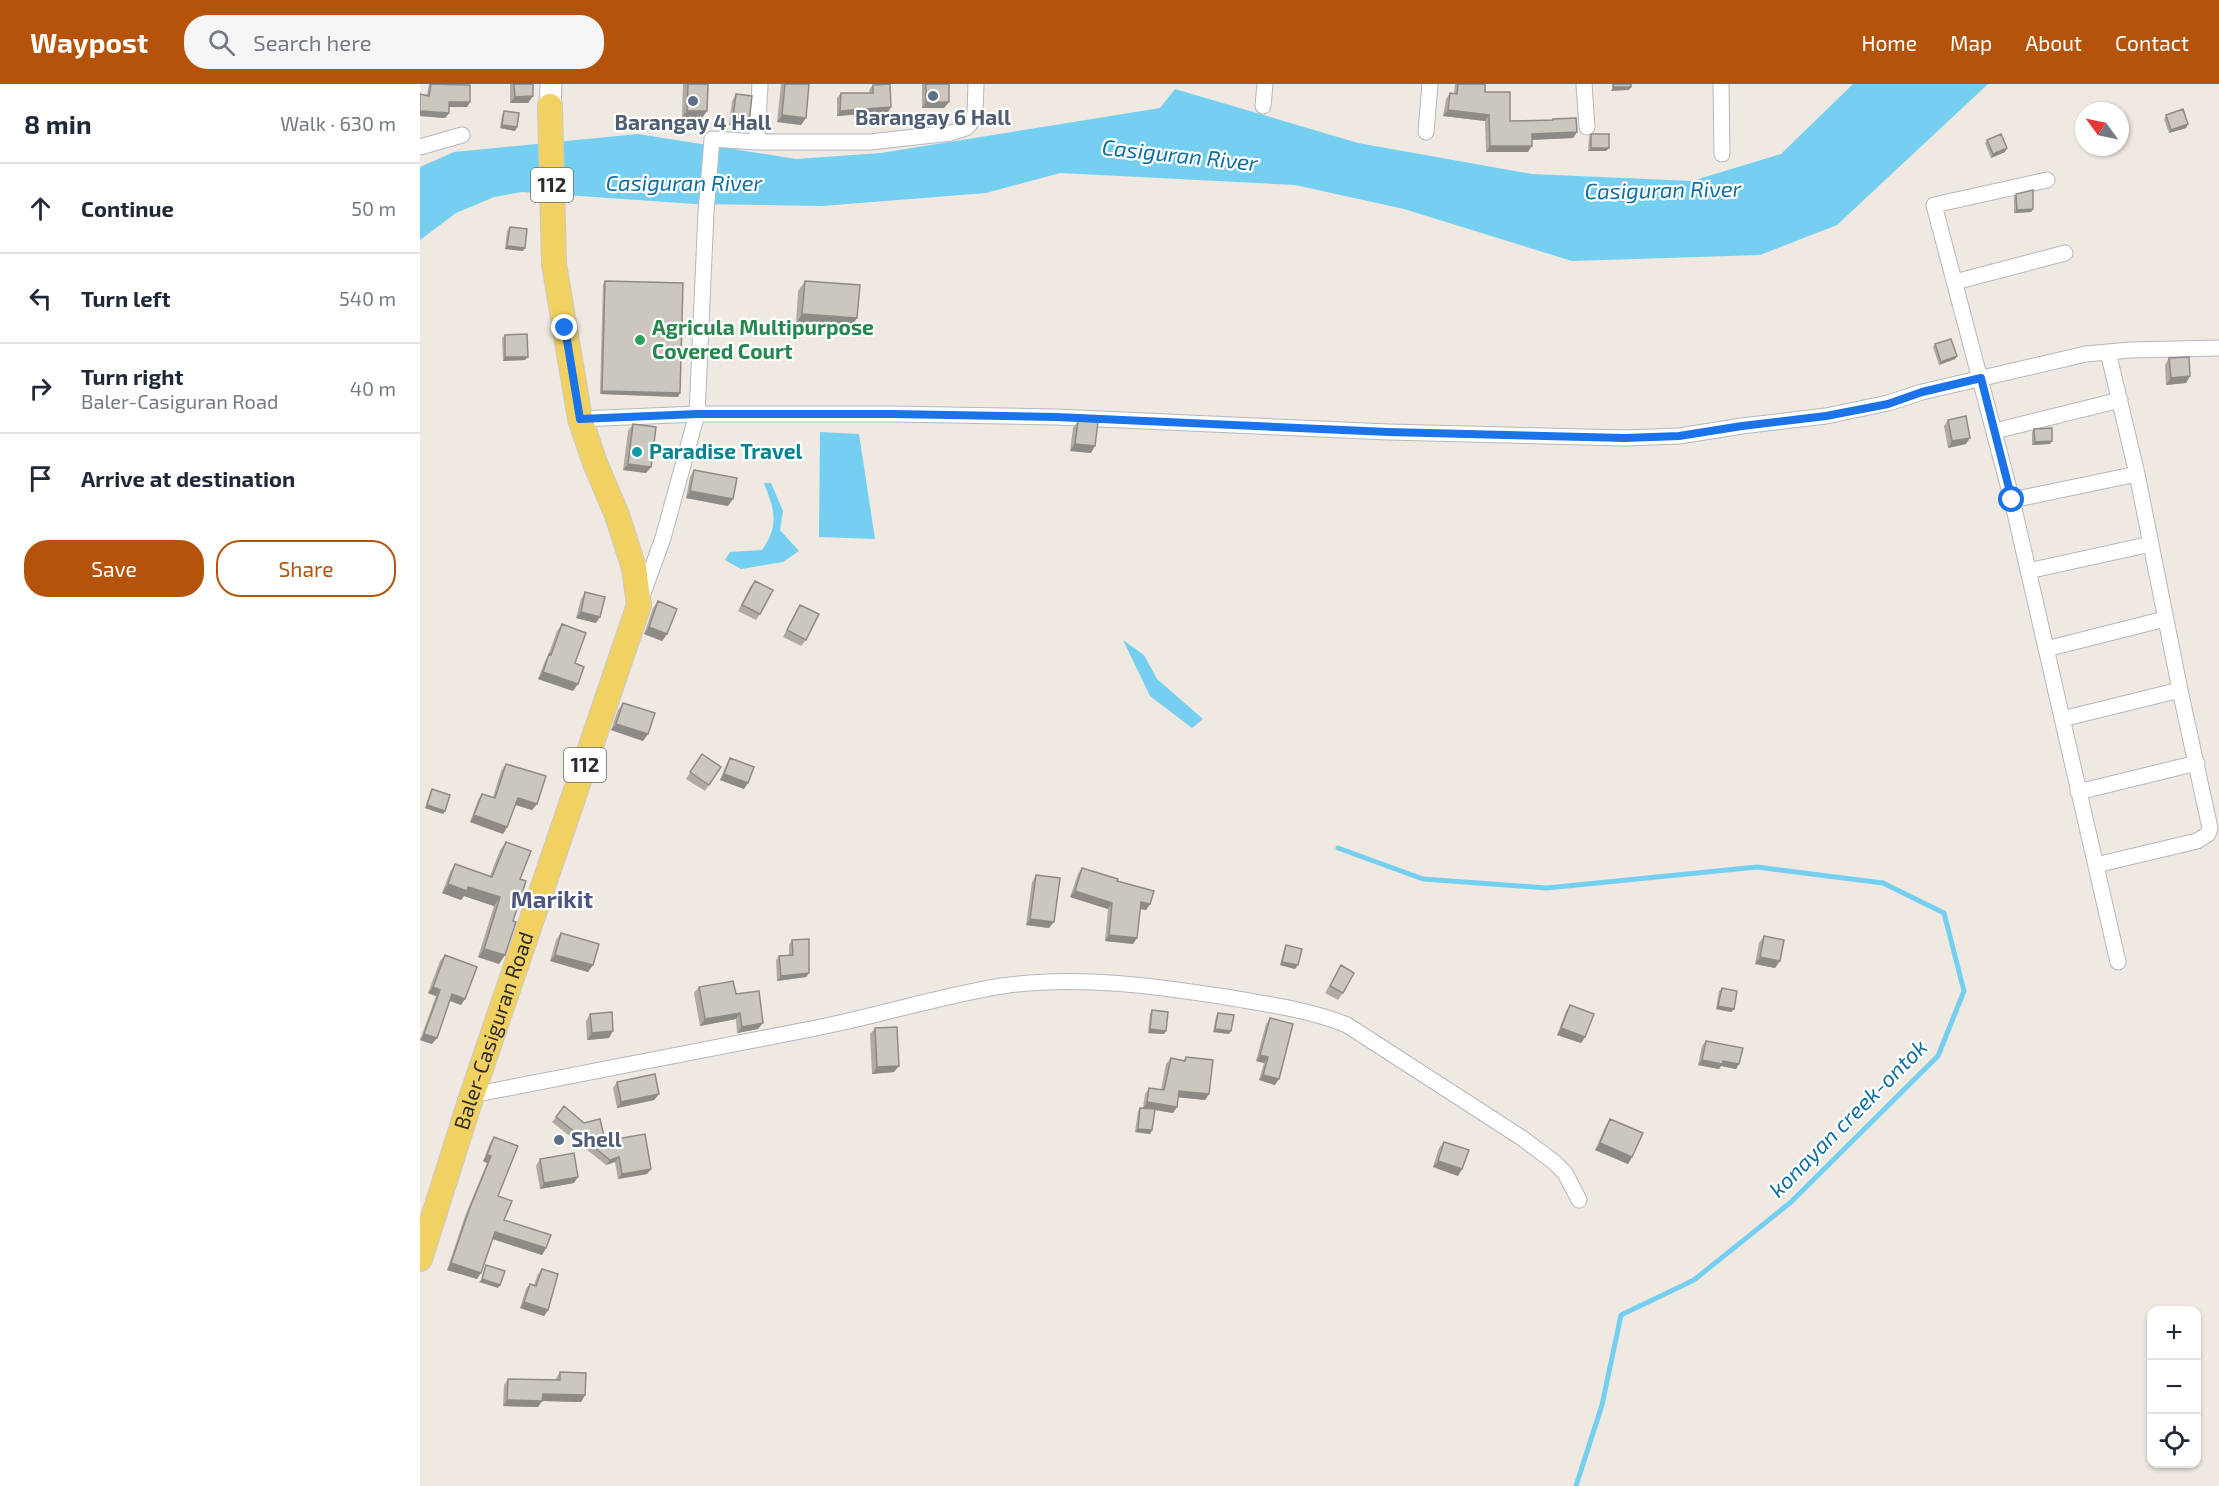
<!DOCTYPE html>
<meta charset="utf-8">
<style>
body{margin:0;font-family:"Exo 2",sans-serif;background:#f6f6f7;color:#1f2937}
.controls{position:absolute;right:18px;bottom:18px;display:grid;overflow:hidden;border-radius:12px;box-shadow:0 2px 4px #0004}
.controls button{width:54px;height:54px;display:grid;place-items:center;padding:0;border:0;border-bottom:2px solid #e0e1e3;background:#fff;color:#1f2937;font:30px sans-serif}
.compass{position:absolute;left:1655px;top:18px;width:54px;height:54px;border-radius:50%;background:#fff;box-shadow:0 2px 4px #0004;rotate:303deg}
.stop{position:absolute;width:18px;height:18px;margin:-14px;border:4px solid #1a73e8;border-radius:50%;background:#fff}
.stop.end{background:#1a73e8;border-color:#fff;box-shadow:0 2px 6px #0008}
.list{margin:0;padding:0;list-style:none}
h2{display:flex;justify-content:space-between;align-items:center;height:78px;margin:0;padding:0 24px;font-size:26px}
h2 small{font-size:20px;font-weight:400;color:#747a83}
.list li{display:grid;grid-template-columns:39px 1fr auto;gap:18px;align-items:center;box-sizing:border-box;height:90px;padding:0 24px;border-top:2px solid #e0e1e3}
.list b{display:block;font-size:22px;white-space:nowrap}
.list p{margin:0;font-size:20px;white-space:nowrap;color:#747a83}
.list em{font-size:20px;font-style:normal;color:#747a83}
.actions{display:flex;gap:12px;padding:18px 24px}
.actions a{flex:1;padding:14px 0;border:2px solid #b45309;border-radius:24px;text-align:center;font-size:21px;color:#b45309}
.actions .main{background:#b45309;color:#fff}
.icon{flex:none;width:33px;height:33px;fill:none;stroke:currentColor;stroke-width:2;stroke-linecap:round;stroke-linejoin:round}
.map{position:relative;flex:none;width:1799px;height:1402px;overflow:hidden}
header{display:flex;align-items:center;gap:36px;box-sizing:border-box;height:84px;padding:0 30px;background:#b45309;color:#fff}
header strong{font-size:28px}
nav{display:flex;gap:33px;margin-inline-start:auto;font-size:21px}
.search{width:420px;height:54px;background:#f6f6f7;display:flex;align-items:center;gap:15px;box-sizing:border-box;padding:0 21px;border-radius:24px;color:#747a83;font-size:22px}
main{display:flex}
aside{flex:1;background:#fff}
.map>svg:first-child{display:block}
.water{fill:#75cff0}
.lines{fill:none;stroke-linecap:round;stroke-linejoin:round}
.stream{stroke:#75cff0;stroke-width:5}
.street-casing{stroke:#b4b7c1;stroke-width:17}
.secondary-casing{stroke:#b4b7c1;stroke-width:23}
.primary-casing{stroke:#c9c9c9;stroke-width:26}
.street{stroke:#fff;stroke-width:15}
.secondary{stroke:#fff;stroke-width:21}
.primary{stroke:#f2d163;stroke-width:24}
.wall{fill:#afaba4}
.shaded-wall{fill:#8e8b86}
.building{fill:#cbc7bf;stroke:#8e8b86;stroke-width:1.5}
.route{stroke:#1a73e8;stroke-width:8}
.service-dot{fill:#5c6f8a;stroke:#fff;stroke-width:2}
.leisure-dot{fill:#2e9e5b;stroke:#fff;stroke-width:2}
.culture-dot{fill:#0f9aa8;stroke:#fff;stroke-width:2}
.labels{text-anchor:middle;stroke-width:4.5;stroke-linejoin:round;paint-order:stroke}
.shield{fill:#fff;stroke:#6d6d6d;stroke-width:1.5}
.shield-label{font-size:20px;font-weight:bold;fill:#2e2e2e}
.service-label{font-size:21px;font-weight:bold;fill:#4e5e75;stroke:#fff}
.leisure-label{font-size:21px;font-weight:bold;fill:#27864d;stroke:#fff;text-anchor:start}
.culture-label{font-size:21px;font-weight:bold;fill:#0d838f;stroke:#fff;text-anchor:start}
.street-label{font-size:21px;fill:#2e2e2e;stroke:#fff}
.water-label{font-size:22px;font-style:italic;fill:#0d6fa3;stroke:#fff}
.quarter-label{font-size:24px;font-weight:bold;fill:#4d5680;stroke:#fff}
</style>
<header>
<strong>Waypost</strong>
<div class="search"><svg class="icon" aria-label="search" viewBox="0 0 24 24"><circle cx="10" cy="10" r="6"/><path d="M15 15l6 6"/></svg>Search here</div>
<nav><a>Home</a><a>Map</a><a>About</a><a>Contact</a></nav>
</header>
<main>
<aside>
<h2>8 min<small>Walk · 630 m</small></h2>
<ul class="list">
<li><svg class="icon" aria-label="ahead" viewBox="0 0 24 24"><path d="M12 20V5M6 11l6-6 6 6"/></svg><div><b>Continue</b></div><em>50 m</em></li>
<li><svg class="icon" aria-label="left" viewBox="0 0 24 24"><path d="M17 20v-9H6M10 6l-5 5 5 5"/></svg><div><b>Turn left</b></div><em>540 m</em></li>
<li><svg class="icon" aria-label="right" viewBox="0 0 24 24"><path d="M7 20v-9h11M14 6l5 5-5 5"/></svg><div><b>Turn right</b><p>Baler-Casiguran Road</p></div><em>40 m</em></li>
<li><svg class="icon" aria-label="arrive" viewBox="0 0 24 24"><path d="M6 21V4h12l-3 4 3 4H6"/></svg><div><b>Arrive at destination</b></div></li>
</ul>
<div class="actions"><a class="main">Save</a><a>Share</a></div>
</aside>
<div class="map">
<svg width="1799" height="1402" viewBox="0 0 1799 1402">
<rect width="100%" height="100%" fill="#efe9e1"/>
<path class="water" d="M1433 0H1568L1417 141 1340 171 1152 177 984 125 875 101 640 89 566 109 402 122 275 120 102 108 74 113 36 129 0 156V83L34 68 218 50 376 75 461 69 740 24 755 5 938 59 1112 90 1272 97 1361 70Z
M400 348 439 350 455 455 399 453Z
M344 399H351L363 427 360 446 379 467 363 478 321 485 305 476 310 468 342 466C360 440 354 425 344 399Z
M703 556 724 571 737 595 783 635 772 644 730 612Z"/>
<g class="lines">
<path class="stream" d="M918 764 1003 795 1127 804 1337 783 1463 799 1524 829 1544 907 1518 972 1371 1118 1274 1196 1201 1231 1182 1321 1156 1402"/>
<defs>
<path id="street" d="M1164 0 1167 43
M1301 0 1302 70
M843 22 845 0
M1006 48 1010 0
M337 58 340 0
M0 63 42 51
M1627 96 1514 121 1592 416 1698 878
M1535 198 1645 169
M160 335 277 330H473L636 333 968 348 1205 354 1259 352 1322 342 1406 332 1468 319 1502 308 1666 270 1710 266 1799 264
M1575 347 1700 316
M1592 416 1717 390
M1608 487 1731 460
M221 515 243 454 277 330 286 128 292 55 337 58H450L531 49 546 44 552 37 555 29 556 0
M1626 565 1745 535
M1642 635 1760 606
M1658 708 1777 679
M1676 781 1777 757 1788 750 1790 744 1760 606 1717 390 1688 268
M52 1011C167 989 281 966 396 944 458 932 519 912 582 902 659 891 736 902 812 914 851 921 890 926 927 941L1102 1054 1134 1078 1145 1089 1159 1116"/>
<path id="secondary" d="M130 22 131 0"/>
<g id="primary">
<path id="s1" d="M0 1175 52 1011 219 521 214 484 197 431 175 379 160 335 134 180 130 22"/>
</g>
</defs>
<use href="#street" class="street-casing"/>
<use href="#secondary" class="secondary-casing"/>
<use href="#primary" class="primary-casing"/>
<use href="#street" class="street"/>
<use href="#secondary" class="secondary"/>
<use href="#primary" class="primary"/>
</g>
<path class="wall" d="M9 0H43L50 18 47 23H29V29L25 34 0 32V10L7 11Z
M90 0H113V12L108 19H90Z
M263 0H288L282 34 262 33Z
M361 0H389L381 41 357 38Z
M502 0H529L524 24H502Z
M1035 0H1065V8L1090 37 1132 36 1133 35 1157 48 1153 54 1112 56 1108 68H1066L1065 37 1023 32 1026 15 1030 9 1034 10Z
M453 1 471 23 468 28 417 32V14L421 9H450L449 6Z
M316 10 324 43 309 41 312 17Z
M84 27 97 43 95 47 80 44 82 31Z
M1746 31 1768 40 1766 44 1749 49 1744 35Z
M1171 50 1189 64 1186 67H1168L1169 53Z
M1567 56 1587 64 1585 68 1571 74 1565 59Z
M1596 110 1613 125 1611 128 1594 129V113Z
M90 143 103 167 85 165 87 147Z
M185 197 260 309 258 313 180 310 183 200Z
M385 197 437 234 430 244 376 240 378 207Z
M85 251 105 276 83 277 82 254Z
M1515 260 1535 275 1519 281 1513 263Z
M1749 274 1770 292 1766 299 1746 301 1745 281Z
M1528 336 1546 360 1528 364 1524 342Z
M658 337 671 369 650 367 653 344Z
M213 340 231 383 226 389 203 386 208 347Z
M1614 345 1630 360 1612 361V348Z
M274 386 308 422 266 414 270 393Z
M335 497 340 530 336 536 318 527 330 503Z
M165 508 176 539 156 534 161 515Z
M238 517 247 550 242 557 224 550 233 524Z
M380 521 386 556 381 562 363 553 376 527Z
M142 540 155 579 153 607 118 595 125 577 128 572 137 547Z
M203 619 228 650 223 657 191 646 198 626Z
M282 670 301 683 285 707 266 695Z
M310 674 324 705 300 696 306 681Z
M86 680 117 720 112 726 95 721 87 743 83 750 50 738 58 716 62 710 73 713 81 687Z
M12 705 25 727 23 730 5 724 10 708Z
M86 758 100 795 93 837 85 871 79 880 58 873 74 822 44 812 41 816 22 809 30 788 35 780 70 792 80 766Z
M662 784 697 797 730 820 726 826 720 825 717 854 713 860 685 857 688 825 650 813 658 790Z
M616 791 629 844 606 841 612 798Z
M141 849 173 881 168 888 130 877 136 856Z
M1344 852 1360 877 1355 884 1335 880 1339 859Z
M372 856 389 889 386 893 357 897 356 876 359 872 369 871V861Z
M866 861 878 881 875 885 860 881 864 865Z
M25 871 45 915 41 921 30 917 12 960 0 956 16 912 8 909 20 877Z
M921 881 923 909 918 916 905 909Z
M279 903 316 910 338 945 317 949 316 935 280 942 274 909Z
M1302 904 1314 925 1311 928 1296 925 1299 907Z
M1150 921 1165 953 1161 959 1137 951 1146 927Z
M732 926 746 947 744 950 728 949 730 929Z
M798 929 809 950 793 948 796 932Z
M170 930 189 954 167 956 166 937Z
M850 934 855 1001 839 996 844 979 836 977 846 940Z
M455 944 474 988 452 990 450 950Z
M1286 957 1319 980 1316 985 1301 982 1299 985 1278 981 1282 962Z
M766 973 789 1010 785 1016 758 1013 753 1029 735 1026 730 1050 715 1048 718 1027 720 1024H723L725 1010 729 1004 741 1006 746 980 751 974 763 977Z
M197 998 239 1010 234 1016 197 1024 193 1004Z
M136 1033 185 1057 231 1085 227 1090 198 1095 195 1078 186 1081 132 1038Z
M1190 1035 1212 1073 1208 1080 1175 1066 1186 1041Z
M74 1053 78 1112 84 1136 126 1164 122 1171 72 1155 57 1195 27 1186 45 1132 67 1079 63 1077 70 1059Z
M1024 1058 1038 1092 1013 1083 1019 1064Z
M120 1075 154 1099 120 1105 116 1082Z
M122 1185 128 1226 124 1232 100 1224 106 1205 110 1200 114 1201 118 1190Z
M140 1288 165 1311 161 1318 122 1317 118 1323 83 1322 84 1301 88 1295 135 1296Z"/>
<path class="shaded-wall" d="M1193 3H1211L1209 6 1191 7Z
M113 12 108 19H90L95 13Z
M29 18H50L47 23H26Z
M506 18H529L524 24H502Z
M471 23 468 28 417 32 420 27Z
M1028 26 1069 31 1065 37 1023 32Z
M0 27 29 29 25 34 0 32Z
M267 27H287L282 34 262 33Z
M362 31 386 34 381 41 357 38Z
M313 34 329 36 324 43 309 41Z
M1768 40 1766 44 1749 49 1751 46Z
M82 41 97 43 95 47 80 44Z
M1157 48 1153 54 1108 56 1112 50Z
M1070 62H1112L1108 68H1066Z
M1171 64H1189L1186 67H1168Z
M1587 64 1585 68 1571 74 1573 70Z
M1613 125 1611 128 1594 129 1597 126Z
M87 162 105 164 103 167 85 165Z
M382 230 437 234 430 244 376 240Z
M1537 272 1535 275 1519 281 1521 278Z
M85 273H108L105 276 83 277Z
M1770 292 1766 299 1746 301 1751 294Z
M182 307 260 309 258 313 180 310Z
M1550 354 1546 360 1528 364 1532 357Z
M1632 357 1630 360 1612 361 1615 358Z
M655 360 675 362 671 369 650 367Z
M208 380 231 383 226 389 203 386Z
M270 407 313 415 308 422 266 414Z
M161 528 180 533 176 539 156 534Z
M229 543 247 550 242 557 224 550Z
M123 588 158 600 153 607 118 595Z
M196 640 228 650 223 657 191 646Z
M304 690 328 699 324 705 300 696Z
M98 714 117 720 112 726 93 720Z
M7 721 25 727 23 730 5 724Z
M54 731 87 743 83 750 50 738Z
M28 800 48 803 80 813 74 822 44 812 41 816 22 809Z
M655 807 692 819 688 825 650 813Z
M721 818 730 820 726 826 717 824Z
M610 835 634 838 629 844 606 841Z
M689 851 717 854 713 860 685 857Z
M64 865 85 871 79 880 58 873Z
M135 871 173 881 168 888 130 877Z
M1340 873 1360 877 1355 884 1335 880Z
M862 878 878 881 875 885 860 881Z
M389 889 386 893 357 897 361 892Z
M13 903 20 906 16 912 8 909Z
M32 910 45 915 41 921 28 916Z
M1298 922 1314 925 1311 928 1296 925Z
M320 929 316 935 280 942 285 935Z
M343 939 338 945 317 949 322 943Z
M1141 944 1165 953 1161 959 1137 951Z
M730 945 746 947 744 950 728 949Z
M795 945 811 947 809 950 793 948Z
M193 947 189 954 167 956 172 949Z
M4 950 17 954 12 960 0 956Z
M840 971 848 973 844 979 836 977Z
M1282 976 1303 977 1319 980 1316 985 1301 982 1299 985 1278 981Z
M479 982 474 988 452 990 457 983Z
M843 991 859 995 855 1001 839 996Z
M759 1007 789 1010 785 1016 755 1013Z
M239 1010 234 1016 197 1024 201 1018Z
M727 1018 757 1023 753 1029 723 1024Z
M718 1045 732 1046 730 1050 715 1048Z
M1180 1059 1212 1073 1208 1080 1175 1066Z
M67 1071 71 1072 67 1079 63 1077Z
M199 1073 195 1078 186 1081 190 1076Z
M1018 1077 1042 1085 1038 1092 1013 1083Z
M231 1085 227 1090 198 1095 202 1090Z
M158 1093 154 1099 120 1105 124 1099Z
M75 1148 126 1164 122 1171 70 1154Z
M31 1179 61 1189 57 1195 27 1186Z
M62 1195 80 1201 78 1204 59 1198Z
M104 1218 128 1226 124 1232 100 1224Z
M123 1310 165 1311 161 1318 122 1317 118 1323 83 1322 87 1316Z"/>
<path class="building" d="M11 0 50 1V18H29V29L0 27V10L9 12Z
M94 0H113V12L95 13Z
M268 0H288L287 27H267Z
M365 0H389L386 34 362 31Z
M470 0 471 23 420 27 421 9H453V1Z
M506 0H529V18H506Z
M1038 0H1065V8H1090V37L1133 36V35L1156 34 1157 48 1112 50V62H1070L1069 31 1028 26 1030 9 1037 10Z
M1193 0H1211V3H1193Z
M316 10 332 12 329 36 313 34Z
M1763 25 1768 40 1751 46 1746 31Z
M84 27 99 29 97 43 82 41Z
M1171 50H1189V64H1171Z
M1581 50 1587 64 1573 70 1567 56Z
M1613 106V125L1597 126 1596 110Z
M90 143 107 145 105 164 87 162Z
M185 197 263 199 260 309 182 307Z
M385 197 440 201 437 234 382 230Z
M107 250 108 273H85V251Z
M1531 255 1537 272 1521 278 1515 260Z
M1769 273 1770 292 1751 294 1749 274Z
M1546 332 1550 354 1532 357 1528 336Z
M658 337 678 338 675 362 655 360Z
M213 340 236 343 231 383 208 380Z
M1632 344V357L1615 358 1614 345Z
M274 386 317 394 313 415 270 407Z
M335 497 353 506 340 530 322 521Z
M165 508 185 513 180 533 161 528Z
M238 517 257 525 247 550 229 543Z
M380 521 399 530 386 556 367 546Z
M142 540 166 549 155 579 164 583 158 600 123 588 129 570 131 571Z
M203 619 235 629 228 650 196 640Z
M282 670 301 683 289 701 270 688Z
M310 674 334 683 328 699 304 690Z
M86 680 126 692 117 720 98 714 87 743 54 731 62 710 75 714Z
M12 705 30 711 25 727 7 721Z
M86 758 111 767 100 795 106 797 93 837 96 838 85 871 64 865 80 813 48 803 47 807 28 800 35 780 72 793Z
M662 784 698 795 697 797 734 807 730 820 721 818 717 854 689 851 692 819 655 807Z
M616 791 640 794 634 838 610 835Z
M141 849 179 860 173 881 135 871Z
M1344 852 1364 856 1360 877 1340 873Z
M389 855V889L361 892 359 872 373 871 372 856Z
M866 861 882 865 878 881 862 878Z
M25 871 57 883 45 915 32 910 17 954 4 950 20 906 13 903Z
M921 881 934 889 923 909 910 902Z
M313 897 316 910 339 907 343 939 322 943 320 929 285 935 279 903Z
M1302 904 1317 907 1314 925 1298 922Z
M1150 921 1174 930 1165 953 1141 944Z
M732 926 748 928 746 947 730 945Z
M192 928 193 947 172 949 170 930Z
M798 929 814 931 811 947 795 945Z
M850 934 873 940 859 995 843 991 848 973 840 971Z
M477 943 479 982 457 983 455 944Z
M1286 957 1323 964 1319 980 1303 977 1302 980 1282 976Z
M766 973 793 976 789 1010 759 1007 757 1023 727 1018 729 1004 744 1006 751 974 765 977Z
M235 990 239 1010 201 1018 197 998Z
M144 1022 164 1039 180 1035 185 1057 225 1050 231 1085 202 1090 199 1073 190 1076 136 1033Z
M720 1024 735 1025 732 1046 718 1045Z
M1190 1035 1223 1049 1212 1073 1180 1059Z
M74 1053 98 1062 78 1112 92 1117 84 1136 131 1151 126 1164 75 1148 61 1189 31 1179 49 1126 71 1072 67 1071Z
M1024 1058 1049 1066 1042 1085 1018 1077Z
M154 1069 158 1093 124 1099 120 1075Z
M66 1181 85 1187 80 1201 62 1195Z
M122 1185 138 1190 128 1226 104 1218 110 1200 116 1202Z
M140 1288 166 1289 165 1311 123 1310 122 1317 87 1316 88 1295 140 1296Z"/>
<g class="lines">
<path class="route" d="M145 244 160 335 277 330H473L636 333 968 348 1205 354 1259 352 1322 342 1406 332 1468 320 1502 308 1561 294 1592 416"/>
</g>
<g class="service-dot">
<circle cx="513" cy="12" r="6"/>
<circle cx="273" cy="17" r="6"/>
<circle cx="139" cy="1056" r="6"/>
</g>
<circle class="leisure-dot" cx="220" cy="256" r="6"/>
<circle class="culture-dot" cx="217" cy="368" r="6"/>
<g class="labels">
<g class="shield">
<rect x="111" y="84" width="42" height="34" rx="4.5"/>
<rect x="144" y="664" width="42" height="34" rx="4.5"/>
</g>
<g class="shield-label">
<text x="132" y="108">112</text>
<text x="165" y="688">112</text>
</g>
<g class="service-label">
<text x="513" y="41">Barangay 6 Hall</text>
<text x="273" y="46">Barangay 4 Hall</text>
<text x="151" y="1063" text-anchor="start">Shell</text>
</g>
<g class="leisure-label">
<text x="232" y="251">Agricula Multipurpose<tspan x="232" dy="24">Covered Court</tspan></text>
</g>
<g class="culture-label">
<text x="229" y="375">Paradise Travel</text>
</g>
<g class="street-label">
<text dy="7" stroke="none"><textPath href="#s1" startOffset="240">Baler-Casiguran Road</textPath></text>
</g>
<g class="water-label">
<text transform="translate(760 71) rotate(6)" y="8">Casiguran River</text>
<text x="264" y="107">Casiguran River</text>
<text transform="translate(1243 106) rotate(-1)" y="8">Casiguran River</text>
<text transform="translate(1428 1034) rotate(-45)" y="8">konayan creek-ontok</text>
</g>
<g class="quarter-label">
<text x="132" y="824">Marikit</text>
</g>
</g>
</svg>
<div class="controls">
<button>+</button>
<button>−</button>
<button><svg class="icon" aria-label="locate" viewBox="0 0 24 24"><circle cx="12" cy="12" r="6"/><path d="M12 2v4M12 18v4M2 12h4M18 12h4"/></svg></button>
</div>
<svg class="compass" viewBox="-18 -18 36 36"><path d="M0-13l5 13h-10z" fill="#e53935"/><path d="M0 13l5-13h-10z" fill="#747a83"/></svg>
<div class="stop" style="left:1592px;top:416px"></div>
<div class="stop end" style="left:145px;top:244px"></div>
</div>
</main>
